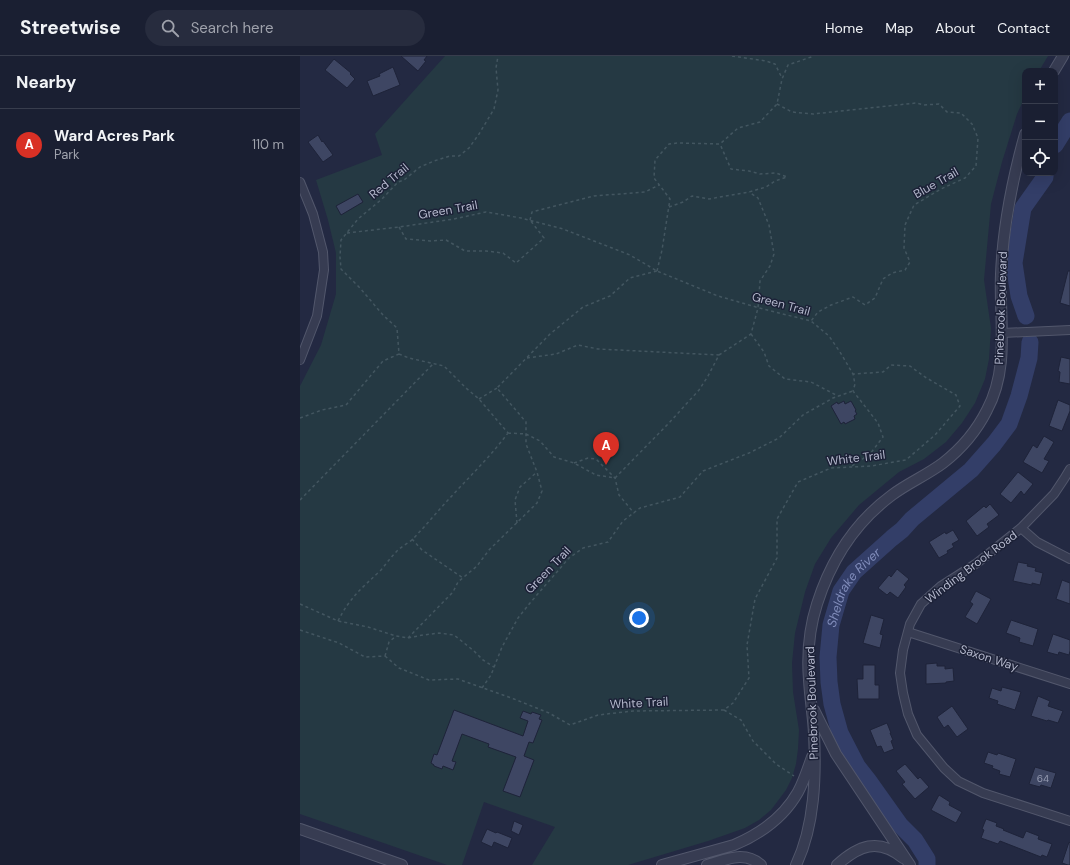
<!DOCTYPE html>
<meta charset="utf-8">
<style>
body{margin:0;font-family:"DM Sans",sans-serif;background:#272c3e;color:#f1f3f6}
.controls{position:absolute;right:12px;top:12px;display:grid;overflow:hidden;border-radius:8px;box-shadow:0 4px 16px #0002}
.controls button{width:36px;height:36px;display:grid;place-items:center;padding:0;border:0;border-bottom:1px solid #383d4d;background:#1a1f32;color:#f1f3f6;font:20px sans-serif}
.you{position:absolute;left:339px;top:562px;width:14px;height:14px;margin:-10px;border:3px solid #fff;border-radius:50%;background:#1a73e8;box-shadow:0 0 0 6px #1a73e833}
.badge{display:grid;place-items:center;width:26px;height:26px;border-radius:50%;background:#d93025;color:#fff;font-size:13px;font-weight:700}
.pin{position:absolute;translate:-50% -33px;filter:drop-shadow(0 1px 2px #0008)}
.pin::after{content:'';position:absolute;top:21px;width:14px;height:12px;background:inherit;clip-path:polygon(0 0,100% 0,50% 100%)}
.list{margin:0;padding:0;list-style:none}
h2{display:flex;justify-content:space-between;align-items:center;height:52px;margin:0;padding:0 16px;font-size:17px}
h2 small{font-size:13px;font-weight:400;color:#9fa2ac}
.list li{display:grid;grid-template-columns:26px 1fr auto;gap:12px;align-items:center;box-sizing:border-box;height:72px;padding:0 16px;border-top:1px solid #383d4d}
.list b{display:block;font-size:15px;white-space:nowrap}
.list p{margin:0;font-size:13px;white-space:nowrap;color:#9fa2ac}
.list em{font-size:13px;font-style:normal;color:#9fa2ac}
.icon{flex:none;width:22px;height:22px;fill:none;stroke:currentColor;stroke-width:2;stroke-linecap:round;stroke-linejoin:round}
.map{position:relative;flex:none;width:770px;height:809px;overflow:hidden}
header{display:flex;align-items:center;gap:24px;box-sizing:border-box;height:56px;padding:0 20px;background:#1a1f32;border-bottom:1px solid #383d4d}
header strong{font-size:19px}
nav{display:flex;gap:22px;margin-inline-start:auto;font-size:14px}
.search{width:280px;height:36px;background:#272c3e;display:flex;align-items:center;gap:10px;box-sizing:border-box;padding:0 14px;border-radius:22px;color:#9fa2ac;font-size:15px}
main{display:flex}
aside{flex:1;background:#1a1f32}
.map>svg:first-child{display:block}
.green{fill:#253943}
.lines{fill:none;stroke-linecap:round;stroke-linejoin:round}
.river{stroke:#333e68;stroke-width:17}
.building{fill:#3e4663;stroke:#1e2339}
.minor-casing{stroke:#52576c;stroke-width:10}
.tertiary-casing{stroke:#52576c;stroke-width:12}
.path{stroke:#435660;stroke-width:1.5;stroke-dasharray:3 3;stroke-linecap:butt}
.minor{stroke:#373c52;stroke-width:8}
.tertiary{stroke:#373c52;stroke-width:10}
.labels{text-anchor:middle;stroke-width:3;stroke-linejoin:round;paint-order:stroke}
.number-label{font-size:10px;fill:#969cb2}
.street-label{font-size:12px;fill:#b4b8cc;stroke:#1c2137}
.water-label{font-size:13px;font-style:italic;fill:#808cba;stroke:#1c2137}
</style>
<header>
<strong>Streetwise</strong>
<div class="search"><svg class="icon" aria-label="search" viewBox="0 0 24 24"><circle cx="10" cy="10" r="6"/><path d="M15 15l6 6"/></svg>Search here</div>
<nav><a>Home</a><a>Map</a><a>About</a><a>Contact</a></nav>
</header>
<main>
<aside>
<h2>Nearby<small></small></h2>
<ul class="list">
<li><span class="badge">A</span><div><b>Ward Acres Park</b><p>Park</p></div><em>110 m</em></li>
</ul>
</aside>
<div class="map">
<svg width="770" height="809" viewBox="0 0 770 809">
<rect width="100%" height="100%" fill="#232942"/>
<path class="green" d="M145 0H748L739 15H725V41L717 58 702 106 691 148 684 224 691 272 689 303 685 323 675 347 662 367 646 386 624 403 599 416 559 449 531 482 515 508 505 536 495 577 492 607 493 636 499 674 498 693 496 708 492 722 486 734 471 754 459 764 445 772 408 785 328 809H232L255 771 184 746 162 809H147L0 758V330L21 289 36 238V197L28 164 16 124 82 99 75 78Z"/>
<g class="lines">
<g class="river">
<path d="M755 89 770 65"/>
<path d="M726 260 719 240 714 207 723 152 745 121V117"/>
<path id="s1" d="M627 809V803L615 784 600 769 568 724 557 710 540 677 532 648 529 626 528 601 531 569 541 535 554 516 592 482 602 474 612 463 671 414 694 388 709 368 719 340 729 302 730 286"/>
</g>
</g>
<path class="building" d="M101 0H127L124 4 126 5 118 15Z
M34 3 51 17 50 18 55 23 47 32 25 14Z
M93 11 100 29 73 40 67 25 80 20 79 18Z
M18 79 22 86 23 85 33 99 23 106 8 86Z
M58 138 63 146 41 159 36 150Z
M768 215H770V250L760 247Z
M761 301 770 303V328L759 326 760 316 758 315Z
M758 344 770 349V355L762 375 749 370Z
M544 345 545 348 551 345 556 354 555 355 557 358 554 360 555 363 545 368 544 366 541 368 531 350 537 346 538 348Z
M744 380 754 386 744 403 749 405 742 417 723 406 733 389 737 392Z
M718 416 733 428 724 439 721 435 711 447 700 438Z
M690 448 699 459 687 468 689 471 677 480 666 465 684 450 686 452Z
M653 474 659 484 652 488 654 491 647 495 648 497 639 502 629 486 645 476 646 478Z
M718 506 728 508 727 510 736 512 735 515 743 517 740 529 732 527V529L713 525Z
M597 513 609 523 604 529 606 531 598 542 590 536 587 539 578 532 589 519 591 521Z
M762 524 770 527V548L756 543Z
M676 535 691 543 677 568 665 561 673 548 670 546Z
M571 559 584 563 580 578 583 579 580 592 563 587Z
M711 564 738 573 733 590 719 586 720 582 706 577Z
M753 578 770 584V595L769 599 759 596 758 599 747 596Z
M637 607V610H645V613L653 612 654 625 646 626V627L626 628V608Z
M563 609H575V629H579V643H558L557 623H563Z
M702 631 721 636 715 654 697 648 698 645 689 642 692 632 701 635Z
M738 640 750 645 748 650 763 655 758 667 748 664 747 665 731 660Z
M652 650 668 673 657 681 648 669 644 672 637 661Z
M154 654 223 680 228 665 220 662 223 655 231 658 232 656 241 659 239 663 242 664 233 687 229 686 224 700 234 704 220 741 203 735 216 701 188 691 189 688 162 678 152 705 156 706 153 714 143 710 142 713 134 710V709L131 707 134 698 137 699Z
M587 667 591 677H590L593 684 591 685 594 693 584 697 581 690 577 691 570 674Z
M688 696 697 699 698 697 716 703 710 721 699 718 700 715 692 712 693 710 684 707Z
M605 708 618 723 620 721 629 731 615 743 602 728 605 726 596 715Z
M735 711 756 717 751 732 741 729 740 731 729 728Z
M639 739 650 746 649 749 662 756 656 767 631 754Z
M686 763 697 767 696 770 704 773 703 774 723 782 726 775 739 780 738 783 752 788 747 801 742 799 741 801 700 785 698 788 681 782 684 774 682 773Z
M214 765 223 769 219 779 211 775Z
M187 773 196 777 197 776 212 782 208 792 194 786 192 791 181 786Z
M769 786 770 787V809H768L762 807Z"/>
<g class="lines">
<defs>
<path id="minor" d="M0 126 13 158 23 196 24 214 17 260 0 304
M702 277 770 274
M770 413 764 423 754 438 721 472 677 507 641 530 621 548 610 568 603 594 600 617 603 637 608 658 617 679 644 712 658 725 683 737 770 765
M721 472 737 486 770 503
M608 576 770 628"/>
<path id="tertiary" d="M754 15 763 0
M514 654 536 698 610 809
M0 773 102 809
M362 809 434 789C460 778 484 761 498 736 504 725 508 712 512 701
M407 809C426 804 444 794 461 809
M496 809C515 769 516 720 514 677 513 659 510 642 509 624 507 599 509 573 517 548 531 504 554 467 592 439 608 427 627 419 643 407 661 393 677 374 687 354 710 311 699 264 701 218 703 169 712 125 725 78
M537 809C558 790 578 781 603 802"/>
</defs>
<use href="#minor" class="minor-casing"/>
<use href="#tertiary" class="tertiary-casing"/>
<path class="path" d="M432 0 466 5 475 8 482 22
M477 48 492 56 513 58 616 47 624 49 639 48 647 56 661 57 672 68 678 82 676 110 665 122 641 133 614 149 605 169 604 192 610 206 605 214 592 217 583 223 575 242 565 249 553 241 531 249 518 256 511 265
M369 151 383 146 392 140 409 143 449 136 466 131 475 125 487 121 476 117 460 118 449 115 431 113 420 88
M230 164 232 156 294 140 345 136 359 129
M99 171 106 183 130 185 146 184 165 195H186L203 197 216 207 244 182 230 164
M47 177 99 171 154 163 186 156 221 162 263 173 330 199 357 215 418 240 463 253 511 265 529 280 540 296 553 318 555 328 553 335
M357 215 362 194 370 143 354 122 355 104 369 88 378 87 420 88 438 72 460 66 477 48 482 23 488 9 514 0
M451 278 464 296 469 310 485 323 511 326 538 340
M99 298 109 302 144 310 166 332 179 343 208 377
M419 299 451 278 458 252 460 225 470 210 474 198 469 169 458 142 449 136
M227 302 256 298 278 289 298 293 419 299
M179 343 197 332
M0 362 22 354 46 349 83 305 99 298 97 272 83 259 60 232 41 213 40 201 41 184 58 163 82 143 98 126 104 124 120 111 134 105 150 100H159L169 92 179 78 194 53 198 34 196 12 198 0
M208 377 226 378 240 385 254 401 274 407 296 419 315 422
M274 407 288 402 296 403 315 422 319 439 334 457
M552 410 570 398 583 381 578 367 553 335
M315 422 369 367 399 334 408 320 419 299
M0 444 134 307
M217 467 215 444 220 431 237 416
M112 483 122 494 163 522
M0 548 38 565 68 571 96 580 108 582 123 579 139 577 154 579 174 595 183 604 194 611
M38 565C50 541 62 532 81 514 86 508 91 501 97 495 102 490 109 487 114 482 126 469 137 456 149 443 169 421 190 401 208 377
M0 574 39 587 65 601 85 600
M108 582 153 536 158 526 177 510 189 494 237 447 242 435 237 416 226 388V366L197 332 250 278 283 251 310 240 330 222 357 215
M85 600 99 612 129 624 158 623 214 643 249 657 270 669 298 659 333 655 424 654 433 647 449 622 447 589 455 543 477 502V463L498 426 531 412 571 410 606 404 635 379 660 350 656 339 625 321 610 310 591 309 583 316 553 318
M85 600 89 586 96 580
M182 632 191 619 202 591 218 562 230 547 269 502 283 492 308 486 323 465 340 452 380 441 403 415 449 397 479 382 503 359 533 342 553 335
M424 654 441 664 453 685 476 708 494 720"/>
<use href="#minor" class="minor"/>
<use href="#tertiary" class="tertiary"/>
</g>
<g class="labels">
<g class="number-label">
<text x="743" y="726">64</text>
</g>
<g class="street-label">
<text transform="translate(89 125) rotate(-40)" y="4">Red Trail</text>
<text transform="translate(636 127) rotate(-30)" y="4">Blue Trail</text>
<text transform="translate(148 154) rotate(-10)" y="4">Green Trail</text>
<text transform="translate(481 248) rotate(15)" y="4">Green Trail</text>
<text transform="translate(701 252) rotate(-88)" y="4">Pinebrook Boulevard</text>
<text transform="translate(556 402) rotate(-7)" y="4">White Trail</text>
<text transform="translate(671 511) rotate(-37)" y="4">Winding Brook Road</text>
<text transform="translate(248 514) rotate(-46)" y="4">Green Trail</text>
<text transform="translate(689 602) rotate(18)" y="4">Saxon Way</text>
<text transform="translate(339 647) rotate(-3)" y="4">White Trail</text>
<text transform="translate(512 647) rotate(-92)" y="4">Pinebrook Boulevard</text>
</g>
<g class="water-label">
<text dy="5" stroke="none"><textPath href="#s1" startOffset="314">Sheldrake River</textPath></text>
</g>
</g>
</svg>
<div class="controls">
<button>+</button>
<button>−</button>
<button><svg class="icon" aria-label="locate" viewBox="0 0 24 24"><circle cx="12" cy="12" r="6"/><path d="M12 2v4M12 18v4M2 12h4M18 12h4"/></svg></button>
</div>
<div class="you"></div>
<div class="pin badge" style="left:306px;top:409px">A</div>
</div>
</main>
